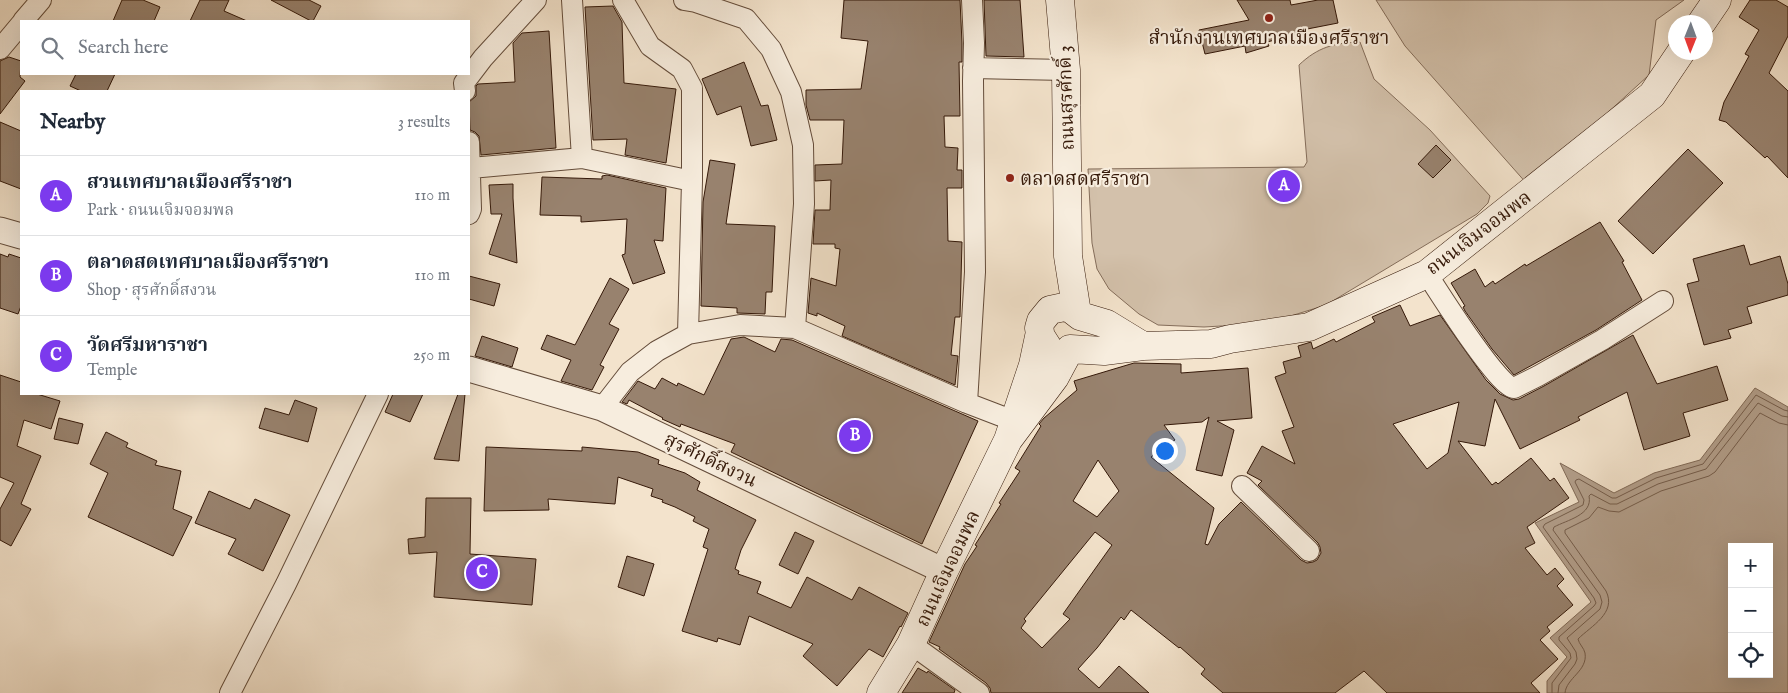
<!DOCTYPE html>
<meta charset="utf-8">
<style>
body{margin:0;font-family:"IM FELL English","Noto Serif Thai",serif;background:#f6f6f7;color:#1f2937}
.controls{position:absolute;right:15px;bottom:15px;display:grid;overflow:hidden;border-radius:0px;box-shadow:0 5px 20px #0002}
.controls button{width:45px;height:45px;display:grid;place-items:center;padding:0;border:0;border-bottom:1px solid #e0e1e3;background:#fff;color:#1f2937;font:25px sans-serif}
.compass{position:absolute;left:1668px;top:15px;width:45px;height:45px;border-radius:50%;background:#fff;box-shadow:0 5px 20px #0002;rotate:181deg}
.you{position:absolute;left:1164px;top:450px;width:18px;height:18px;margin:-12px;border:4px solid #fff;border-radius:50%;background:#1a73e8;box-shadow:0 0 0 8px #1a73e833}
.badge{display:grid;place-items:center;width:32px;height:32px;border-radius:50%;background:#7c3aed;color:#fff;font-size:16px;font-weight:700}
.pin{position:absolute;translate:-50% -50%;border:2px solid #fff;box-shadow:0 1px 5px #0006}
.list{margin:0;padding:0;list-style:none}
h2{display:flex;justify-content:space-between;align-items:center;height:65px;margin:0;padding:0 20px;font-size:21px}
h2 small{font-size:16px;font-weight:400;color:#747a83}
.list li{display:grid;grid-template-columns:32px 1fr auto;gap:15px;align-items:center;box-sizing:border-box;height:80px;padding:0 20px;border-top:1px solid #e0e1e3}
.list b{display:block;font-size:19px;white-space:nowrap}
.list p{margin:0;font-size:16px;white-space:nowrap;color:#747a83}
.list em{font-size:16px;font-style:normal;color:#747a83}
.icon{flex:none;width:28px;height:28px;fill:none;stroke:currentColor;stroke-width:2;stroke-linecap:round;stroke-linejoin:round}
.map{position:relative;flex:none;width:1788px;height:693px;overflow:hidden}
.search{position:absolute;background:#fff;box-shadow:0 5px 20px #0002;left:20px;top:20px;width:450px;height:55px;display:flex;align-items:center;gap:12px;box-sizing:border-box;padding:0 18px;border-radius:0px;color:#747a83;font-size:19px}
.panel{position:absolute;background:#fff;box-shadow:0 5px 20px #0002;left:20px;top:90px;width:450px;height:305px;border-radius:0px}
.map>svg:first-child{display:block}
.green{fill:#d3c1ab;stroke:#846d5a}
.water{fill:#b29e8a;stroke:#806956;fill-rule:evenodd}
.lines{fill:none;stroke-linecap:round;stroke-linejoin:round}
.shore{stroke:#745c4a;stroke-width:1}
.building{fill:#98826e;stroke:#351909;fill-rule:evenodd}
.minor-casing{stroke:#644c3a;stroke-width:22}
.tertiary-casing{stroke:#644c3a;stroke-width:27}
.secondary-casing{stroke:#351909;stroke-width:29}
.minor{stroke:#f7edde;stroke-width:20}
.tertiary{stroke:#f7edde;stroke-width:25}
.secondary{stroke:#f7edde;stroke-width:28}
.poi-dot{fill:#8f2418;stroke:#f7edde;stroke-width:2}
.labels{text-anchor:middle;stroke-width:4.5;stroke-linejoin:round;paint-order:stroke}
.poi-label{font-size:19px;fill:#351909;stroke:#f7edde}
.street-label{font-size:19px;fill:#351909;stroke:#f7edde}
</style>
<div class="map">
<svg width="1788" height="693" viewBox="0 0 1788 693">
<rect width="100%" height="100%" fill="#f3e3cc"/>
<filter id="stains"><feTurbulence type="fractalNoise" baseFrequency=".004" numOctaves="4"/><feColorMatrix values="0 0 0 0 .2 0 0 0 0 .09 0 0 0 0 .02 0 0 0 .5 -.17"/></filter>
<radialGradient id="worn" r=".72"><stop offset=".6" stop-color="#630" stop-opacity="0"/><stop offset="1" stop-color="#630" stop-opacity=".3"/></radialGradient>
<path class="green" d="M1376 0H1684L1656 20 1649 75 1528 185 1405 46Z
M1360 42 1374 79 1430 130 1490 196 1488 203 1477 214 1326 305 1281 319 1238 325 1204 327 1158 325 1139 314 1109 289 1097 269 1092 243 1088 169 1304 167 1307 162 1299 65C1318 47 1334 43 1360 42Z"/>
<path class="water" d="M1755 388 1788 407V693H1547V681L1567 657 1550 638 1591 602 1535 523 1579 502 1560 463 1614 493 1654 473 1700 460ZM1732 547H1769V674H1732Z"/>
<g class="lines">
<path class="shore" d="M1552 693V683L1571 658 1570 653 1559 640V637L1594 606 1596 603 1594 598 1543 527 1545 524 1583 505 1584 500 1575 482 1576 480 1579 479 1612 498H1616L1656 478 1703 464 1756 395 1784 410 1788 411
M1558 693 1559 685 1575 664 1577 659 1576 652 1567 638 1600 609 1602 602 1600 595 1553 530 1554 527C1567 520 1593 515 1589 496L1591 494 1610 504H1617L1658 484 1706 469 1758 403 1782 416 1788 417
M1565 693C1566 678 1588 671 1585 653 1584 648 1579 644 1578 639 1591 626 1617 613 1606 591L1565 533V530L1589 518 1598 507 1609 511 1619 512 1661 491 1709 476 1715 472 1760 413 1779 423 1788 425"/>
</g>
<path class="building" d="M122 0H143L160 7 154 21H113Z
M200 0H229L224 11 247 21H190Z
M271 0H309L321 6 313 21H311Z
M844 0H960L962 43V62H959L960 116H944L945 147 958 148 957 170H962V188H947L948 241 962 242 960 317H955L951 355 958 356 955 385 842 336 845 326 817 313V316L808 313 811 278 836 286 840 249 835 248V244H813L815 210H830L831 180 815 181V165L842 164 844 120H810L806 105V90L861 89 868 41 841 38Z
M984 0H1020L1024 57 986 56Z
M1237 0H1290L1291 5 1318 0H1333L1338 23 1297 31 1298 34 1267 42 1269 46 1246 53 1245 46 1205 54 1199 30 1249 20Z
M1750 0H1776L1788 7V36L1769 73 1788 91V178L1767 156 1765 158 1726 122 1719 120 1724 102 1749 56 1745 54 1759 30 1739 17Z
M613 6 622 22 624 83 676 89 666 163 625 155 627 139 593 140 585 7Z
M549 31 556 148 481 155 479 136 475 132 470 130 469 102 476 96V86L478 84 515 82 513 43 522 33Z
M9 57 21 61 20 77 25 81 0 114V61Z
M744 62 761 106 768 105 777 140 751 146 741 106 717 115 702 79Z
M76 74H115L107 91H81L70 86Z
M0 122 21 131V189L0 181Z
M1436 145 1451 160 1433 178 1418 164Z
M1688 149 1723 183 1653 254 1618 221Z
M710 160 735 164 726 224 775 226 772 292H766L765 314 737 313V308L701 306 703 202Z
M607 175 666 188 663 241 654 240 665 273 633 284 622 255 625 254 627 219 581 222V216L540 215 542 177 602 179V176Z
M513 184V198L517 263 489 254 502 214H491L489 185Z
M1600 222 1624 261 1622 262 1642 300 1596 330 1514 375 1492 349 1465 311 1463 307 1465 306 1451 283 1475 269 1485 287 1493 281 1495 284 1525 264 1526 266Z
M1744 245 1750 265 1780 256 1788 284V295L1747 307 1752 323 1728 330 1731 338 1704 345 1687 284 1699 281 1693 259Z
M0 254 8 257 9 254 21 258V306L18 314 0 308Z
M469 276 500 284 494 306 469 299Z
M610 278 629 289 609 324 619 329 600 365 604 367 592 390 561 381 571 360 541 349 547 335 575 345Z
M1400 305 1410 326 1440 315 1486 380 1500 394 1513 400 1519 399 1544 386 1633 335 1657 384 1717 366 1728 400 1683 413 1690 436 1644 450 1627 392 1578 417 1580 420 1520 449 1495 399 1485 446 1458 441 1492 485 1496 482 1498 484 1531 458 1550 481 1554 478 1569 498 1527 527 1535 543 1525 548 1547 575 1555 568 1564 579 1557 586 1573 605 1547 627 1550 631 1540 640 1558 659 1531 683 1540 693H1387L1364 671 1335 693H1223L1201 674 1205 669 1180 647 1179 648 1131 610 1124 620 1121 617 1097 648 1078 669 1099 688 1119 666 1149 693H991L990 688 986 683 939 649 940 647 929 642 965 564 977 546 975 545 1001 504 999 503 1020 471 1015 468 1041 426 1039 424 1044 418 1077 390 1074 381 1134 363 1181 364V373L1248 368 1252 418 1217 421 1234 430 1222 476 1196 470 1209 417 1202 422 1164 425 1175 440 1151 457 1214 508 1205 544 1208 545 1219 524 1241 502 1301 560 1307 563 1313 562 1317 560 1321 553 1320 547 1318 543 1258 485 1262 481 1247 473 1262 446 1295 464 1282 431 1294 427 1275 377 1286 373 1283 362 1301 357 1298 346 1311 342 1313 349 1334 339 1336 342 1375 322 1372 317ZM1459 402 1448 453 1427 469 1393 424ZM1098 460 1119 491 1097 517 1073 501ZM1095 532 1112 545 1063 614 1070 619 1042 648 1021 628 1026 621 1024 619Z
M482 336 518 348 512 367 475 356Z
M744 337 775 352 781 339 792 340 978 421 922 544 731 452 735 444 681 424 680 427 662 419 663 418 629 400 627 404 622 402 638 381 655 389 662 378 677 386 678 383 704 395 731 339Z
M0 375 21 382V394H37L60 401 51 429 24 420 17 446 41 456 21 504 31 509 11 546 0 540V509L14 483 0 477Z
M393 394H423L410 422 385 412Z
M458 394H465L459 461 434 459Z
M295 400 317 408 308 442 259 428 265 408 289 415Z
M59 418 83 424 78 444 54 439Z
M106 432 128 443 126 447 157 461 155 465 181 471 173 509 192 517 173 556 88 517 108 473 90 464Z
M486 447 582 451V447L638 452 659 460 658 464 685 473 700 482 697 490 756 520 741 550 735 569 739 571 738 574 761 582 757 593 791 608 807 577 852 600 859 587 908 613 901 627 900 626 883 657 869 649 837 686 803 656 813 644 749 616 740 645 718 638 717 642 682 631 708 549 703 547 709 529 693 521 695 517 675 507 662 502 663 500 651 496 653 489 618 477 615 504 548 499 549 510 484 511Z
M209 491 250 509 255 499 290 515 263 571 228 554 236 539 195 523Z
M426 498H471L470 554 536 559 532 605 434 597 437 552 409 554 408 539 425 537Z
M795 532 814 541 798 574 779 565Z
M627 556 654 564 644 596 618 587Z
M918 668 927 673 928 671 955 690 954 693H902Z"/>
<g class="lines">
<defs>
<path id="minor" d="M572 0 582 158
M623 0 650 46 682 69 692 88V181L688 334
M684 0 696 2 746 19 771 49 791 92 803 145 804 204 795 328
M23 21 41 0
M0 49 21 24
M973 68 1066 70
M465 91 464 83 483 58 536 0
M469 142 471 209 469 214
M471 168 582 158 692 181
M1427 274C1438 291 1499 388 1514 388L1538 376 1602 340 1663 301
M967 403 975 272 973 81 974 43 972 0
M602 408 630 372 657 351 688 334 740 325 795 328 967 403 1014 421
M1242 486 1309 551
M911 644 979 693
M230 693 286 584 378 394"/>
<path id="tertiary" d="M0 230 21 236
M469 369 602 408 944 571"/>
<path id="secondary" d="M1060 0 1066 70 1068 256 1077 313
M1702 22 1717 0
M1040 332 1033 365 1008 440 1055 377 1070 349 1104 351 1143 346 1211 344 1230 339 1309 327 1427 274 1652 95 1681 52
M1047 346 1040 335 1039 328 1041 321 1050 310 1064 307 1071 309 1080 316 1107 324 1143 346
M881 693 911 644 944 571 1008 440"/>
</defs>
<use href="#minor" class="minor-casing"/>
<use href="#tertiary" class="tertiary-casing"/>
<use href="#secondary" class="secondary-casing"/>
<use href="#minor" class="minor"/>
<use href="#tertiary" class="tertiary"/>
<use href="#secondary" class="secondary"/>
</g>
<g class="poi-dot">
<circle cx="1269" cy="18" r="5"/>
<circle cx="1010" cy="178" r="5"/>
</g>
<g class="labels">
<g class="poi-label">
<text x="1269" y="44">สำนักงานเทศบาลเมืองศรีราชา</text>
<text x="1020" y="185" text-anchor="start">ตลาดสดศรีราชา</text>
</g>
<g class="street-label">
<text transform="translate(1065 98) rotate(-92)" y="7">ถนนสุรศักดิ์ 3</text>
<text transform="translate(1478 232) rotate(-37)" y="7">ถนนเจิมจอมพล</text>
<text transform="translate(711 459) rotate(26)" y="7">สุรศักดิ์สงวน</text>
<text transform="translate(947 568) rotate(-65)" y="7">ถนนเจิมจอมพล</text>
</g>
</g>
<rect width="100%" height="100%" filter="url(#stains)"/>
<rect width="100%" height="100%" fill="url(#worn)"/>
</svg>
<div class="controls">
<button>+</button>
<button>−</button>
<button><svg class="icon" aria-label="locate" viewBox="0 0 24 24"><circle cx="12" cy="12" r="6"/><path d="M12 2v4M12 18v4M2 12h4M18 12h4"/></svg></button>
</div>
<svg class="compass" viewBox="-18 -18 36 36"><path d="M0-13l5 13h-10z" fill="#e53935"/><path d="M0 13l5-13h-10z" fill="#747a83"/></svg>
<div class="you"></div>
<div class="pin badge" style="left:1284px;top:186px">A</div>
<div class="pin badge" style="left:855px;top:436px">B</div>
<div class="pin badge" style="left:482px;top:573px">C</div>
<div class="search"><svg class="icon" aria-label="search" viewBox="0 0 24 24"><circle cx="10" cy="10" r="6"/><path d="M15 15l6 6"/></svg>Search here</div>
<section class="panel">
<h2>Nearby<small>3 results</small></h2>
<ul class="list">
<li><span class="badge">A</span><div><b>สวนเทศบาลเมืองศรีราชา</b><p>Park · ถนนเจิมจอมพล</p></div><em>110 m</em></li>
<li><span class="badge">B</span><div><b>ตลาดสดเทศบาลเมืองศรีราชา</b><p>Shop · สุรศักดิ์สงวน</p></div><em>110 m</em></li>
<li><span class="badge">C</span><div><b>วัดศรีมหาราชา</b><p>Temple</p></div><em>250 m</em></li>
</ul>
</section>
</div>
